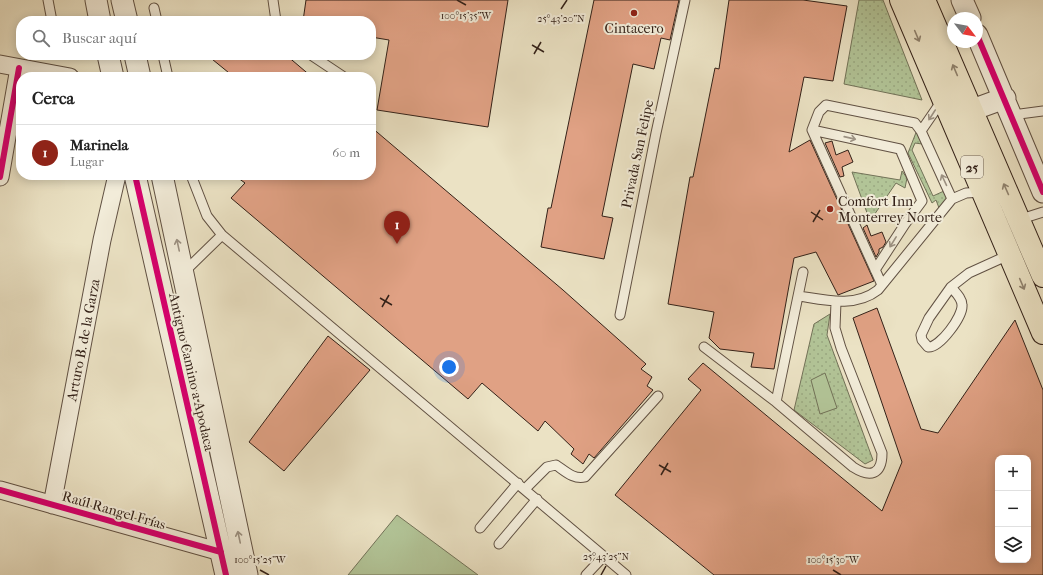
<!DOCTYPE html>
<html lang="es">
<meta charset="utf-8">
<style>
body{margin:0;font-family:"IM FELL French Canon",serif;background:#f6f6f6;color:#222}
.controls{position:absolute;right:12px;bottom:12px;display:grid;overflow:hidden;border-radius:8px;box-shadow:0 2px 10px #0003}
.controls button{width:36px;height:36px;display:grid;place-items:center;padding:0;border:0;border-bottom:1px solid #e0e0e0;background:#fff;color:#222;font:20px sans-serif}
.compass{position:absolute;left:947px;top:12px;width:36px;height:36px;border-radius:50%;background:#fff;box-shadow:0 2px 10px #0003;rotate:121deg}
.you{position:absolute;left:449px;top:367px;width:14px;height:14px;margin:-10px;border:3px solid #fff;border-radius:50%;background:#1a73e8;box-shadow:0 0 0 6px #1a73e833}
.badge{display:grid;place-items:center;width:26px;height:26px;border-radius:50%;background:#8f2418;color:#fff;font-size:13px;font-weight:700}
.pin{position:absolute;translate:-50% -33px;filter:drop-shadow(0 1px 2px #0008)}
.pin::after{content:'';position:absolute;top:21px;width:14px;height:12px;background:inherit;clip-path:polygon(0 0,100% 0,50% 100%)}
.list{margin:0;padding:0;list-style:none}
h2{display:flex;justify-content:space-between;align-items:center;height:52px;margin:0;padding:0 16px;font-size:17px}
h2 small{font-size:13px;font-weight:400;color:#767676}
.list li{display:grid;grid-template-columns:26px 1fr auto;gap:12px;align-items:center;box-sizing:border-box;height:56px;padding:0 16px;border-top:1px solid #e0e0e0}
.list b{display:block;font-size:15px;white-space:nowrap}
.list p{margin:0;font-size:13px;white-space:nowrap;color:#767676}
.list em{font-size:13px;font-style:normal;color:#767676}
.icon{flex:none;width:22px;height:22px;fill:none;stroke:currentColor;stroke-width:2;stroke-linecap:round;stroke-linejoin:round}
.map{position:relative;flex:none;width:1043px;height:575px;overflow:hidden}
.search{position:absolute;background:#fff;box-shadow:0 2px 10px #0003;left:16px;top:16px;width:360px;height:44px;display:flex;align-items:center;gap:10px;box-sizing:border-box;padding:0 14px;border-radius:16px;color:#767676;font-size:15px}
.panel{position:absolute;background:#fff;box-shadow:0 2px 10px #0003;left:16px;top:72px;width:360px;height:108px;border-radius:16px}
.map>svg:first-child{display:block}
.grass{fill:url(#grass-dots);stroke:#727258}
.garden{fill:#b2c497;stroke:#727258}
.building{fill:#e0a184;stroke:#332118;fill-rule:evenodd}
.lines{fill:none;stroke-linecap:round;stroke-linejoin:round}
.service-casing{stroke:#615143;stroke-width:11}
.minor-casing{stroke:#615143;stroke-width:19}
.tertiary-casing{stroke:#615143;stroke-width:23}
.primary-casing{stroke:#332118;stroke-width:24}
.service{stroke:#f2ecd9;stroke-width:9}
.minor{stroke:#f2ecd9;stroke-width:17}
.tertiary{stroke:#f2ecd9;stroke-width:21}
.primary{stroke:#ebe2c4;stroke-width:22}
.cycleway-casing{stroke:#f2ecd9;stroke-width:8}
.cycleway{stroke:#d6006c;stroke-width:6}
.oneway{stroke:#8f826e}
.oneway2{stroke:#9c9182}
.ticks{fill:none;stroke:#332118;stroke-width:1.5}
.poi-dot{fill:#8f2418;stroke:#f2ecd9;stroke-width:1.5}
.labels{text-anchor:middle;stroke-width:4;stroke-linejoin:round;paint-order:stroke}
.shield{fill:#f2ecd9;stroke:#6c5e52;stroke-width:1}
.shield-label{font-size:13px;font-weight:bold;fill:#332118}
.poi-label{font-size:14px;fill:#332118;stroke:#f2ecd9}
.street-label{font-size:14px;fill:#332118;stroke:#f2ecd9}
.ticks-label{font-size:10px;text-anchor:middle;fill:#332118;stroke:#f2ecd9;stroke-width:4;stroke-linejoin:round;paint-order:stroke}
</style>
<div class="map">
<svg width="1043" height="575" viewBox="0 0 1043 575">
<defs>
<pattern id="grass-dots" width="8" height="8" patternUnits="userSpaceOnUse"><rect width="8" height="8" fill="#b2c497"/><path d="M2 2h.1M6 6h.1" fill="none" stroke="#9aa881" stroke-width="1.8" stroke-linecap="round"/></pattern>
</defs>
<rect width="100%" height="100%" fill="#ebe2c4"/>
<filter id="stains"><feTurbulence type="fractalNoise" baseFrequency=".005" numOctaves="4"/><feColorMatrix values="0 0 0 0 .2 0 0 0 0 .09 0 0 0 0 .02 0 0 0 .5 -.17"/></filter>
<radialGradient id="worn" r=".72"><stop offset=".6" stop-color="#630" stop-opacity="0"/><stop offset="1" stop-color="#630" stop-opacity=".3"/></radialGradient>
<path class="grass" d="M859 0H883L922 100 844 84Z
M917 130 922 144 915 143 912 150 933 196 944 191 947 199 939 208 936 200 932 203 908 153Z
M902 171 907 178 905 188 896 183 870 221 852 172 900 180Z
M830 314 827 335 873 460 865 464 794 410 814 324Z"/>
<path class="garden" d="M825 373 837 408 820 414 811 380Z
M397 515 478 575H348Z"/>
<path class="building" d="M306 0H508L488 127 377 110 389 40 371 37V21H303Z
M594 0H679L670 40 661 38 654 69 633 64 602 216 613 218 604 259 541 247 548 208H551Z
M729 0H803L847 6 833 81 804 77 789 152 810 140 874 281 838 295 816 252 794 258 774 369 751 367 754 353 720 349 709 338 714 312 668 304 690 177H693L715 68 719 69Z
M207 55H286L312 77H234Z
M371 127 563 290 646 364 641 369 652 377 647 386 653 390 594 458 589 454 583 464 571 454 574 449 545 421 538 431 482 383 468 399 231 198 245 183 234 175H371Z
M832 141 836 155 848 150 853 162 842 167 844 176 840 177 825 143Z
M867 225 871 236 882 232 886 242 883 247 879 249V252L876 257 863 228Z
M877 308 921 429 938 433 1015 320 1043 390V575H714L615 495 701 390 688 379 703 363 882 511 902 462 853 318ZM998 458H1028V560H998Z
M328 336 370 370 284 471 249 442Z"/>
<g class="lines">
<defs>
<path id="service" d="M48 0 52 21
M273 0 276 21
M154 8 157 21
M163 55 168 77
M311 55 344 77
M1012 115 1043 111
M812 130 900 149 922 201 905 224 875 270
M921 131 943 99
M191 175 207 216 222 235 626 575
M952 199 966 193 983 192
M1018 220 1043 212
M183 273 222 235
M951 287C955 292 962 298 962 305 963 316 940 348 928 347L922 340 921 335 929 318 951 287 969 273 1011 254
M799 296C825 300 855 308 878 290L952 199 921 131 915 123 826 105 819 112 812 130 882 285
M620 315 656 133 685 0
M704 347 776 402 853 467C870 478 882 475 882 453L841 348 835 328 836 302
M776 402 803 272
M525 489 547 467 556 465C565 471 574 480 585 477L658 396
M480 528 518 483
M499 544 537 499
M586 575 604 556"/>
<path id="minor" d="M0 64 70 77
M0 177 19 68
M0 490 221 552
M52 505 102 240 117 175"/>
<path id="tertiary" d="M96 0 100 21
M122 0 127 21
M962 0 970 18
M977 35 1043 192
M108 55 113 77
M135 55 140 77
M972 110 1005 98
M135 175 226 575
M162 175 247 575"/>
<path id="primary" d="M901 0 1043 333
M924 0 1043 276"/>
</defs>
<use href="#service" class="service-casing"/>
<use href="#minor" class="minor-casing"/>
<use href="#tertiary" class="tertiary-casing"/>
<use href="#primary" class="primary-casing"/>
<use href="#service" class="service"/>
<use href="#minor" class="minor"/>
<use href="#tertiary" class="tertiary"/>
<use href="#primary" class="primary"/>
<defs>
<path id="cycleway" d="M977 35 1043 192
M135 175 226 575
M0 177 19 68
M0 490 221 552"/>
</defs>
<use href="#cycleway" class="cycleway-casing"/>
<use href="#cycleway" class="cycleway"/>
</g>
<defs><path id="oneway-shaft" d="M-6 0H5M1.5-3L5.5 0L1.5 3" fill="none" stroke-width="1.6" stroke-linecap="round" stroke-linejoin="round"/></defs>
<g class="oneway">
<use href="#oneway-shaft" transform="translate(917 36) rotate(67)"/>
<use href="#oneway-shaft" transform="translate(955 70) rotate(-113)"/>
<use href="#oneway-shaft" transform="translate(1006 189) rotate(-114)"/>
<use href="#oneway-shaft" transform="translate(1022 284) rotate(67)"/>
</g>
<g class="oneway2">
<use href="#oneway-shaft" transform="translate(932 115) rotate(123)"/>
<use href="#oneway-shaft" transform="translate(850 138) rotate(13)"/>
<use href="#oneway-shaft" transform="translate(944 180) rotate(-115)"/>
<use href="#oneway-shaft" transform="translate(893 242) rotate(122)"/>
<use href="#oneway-shaft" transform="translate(178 245) rotate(-102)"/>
<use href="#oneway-shaft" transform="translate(239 537) rotate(-102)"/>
</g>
<path class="ticks" d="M457 0 466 5M561 9 567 0M532 45 544 52M534 54 541 42M811 212 823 220M813 222 820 210M380 298 392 305M382 307 389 295M659 465 671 472M661 475 668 463M260 570 269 575M833 570 841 575M601 575 606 566"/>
<g class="poi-dot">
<circle cx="634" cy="13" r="4"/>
<circle cx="830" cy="209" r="4"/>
</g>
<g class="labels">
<rect class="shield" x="961" y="156" width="22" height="22" rx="3"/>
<g class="shield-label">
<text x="972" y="172">25</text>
</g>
<g class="poi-label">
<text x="634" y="33">Cintacero</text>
<text x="838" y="206" text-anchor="start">Comfort Inn<tspan x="838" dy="16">Monterrey Norte</tspan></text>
</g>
<g class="street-label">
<text transform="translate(637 154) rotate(-78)" y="5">Privada San Felipe</text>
<text transform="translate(83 340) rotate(-79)" y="5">Arturo B. de la Garza</text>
<text transform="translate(192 372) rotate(77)" y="5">Antiguo Camino a Apodaca</text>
<text transform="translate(114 510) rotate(16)" y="5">Raúl Rangel Frías</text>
</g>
</g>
<g class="ticks-label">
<text x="466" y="19">100°15'35"W</text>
<text x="561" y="22">25°43'20"N</text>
<text x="606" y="560">25°43'25"N</text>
<text x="260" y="563">100°15'25"W</text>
<text x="833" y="563">100°15'30"W</text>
</g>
<rect width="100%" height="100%" filter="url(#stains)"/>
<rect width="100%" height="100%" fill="url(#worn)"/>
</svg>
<div class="controls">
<button>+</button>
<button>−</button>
<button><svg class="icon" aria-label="layers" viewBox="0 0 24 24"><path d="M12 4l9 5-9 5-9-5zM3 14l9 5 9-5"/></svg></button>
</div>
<svg class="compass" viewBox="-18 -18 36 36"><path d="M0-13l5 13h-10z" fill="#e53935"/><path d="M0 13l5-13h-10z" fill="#767676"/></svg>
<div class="you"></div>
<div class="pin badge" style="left:397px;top:244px">1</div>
<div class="search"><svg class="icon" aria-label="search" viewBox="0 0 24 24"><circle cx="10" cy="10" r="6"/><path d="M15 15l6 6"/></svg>Buscar aquí</div>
<section class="panel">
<h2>Cerca<small></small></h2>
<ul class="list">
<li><span class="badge">1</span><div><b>Marinela</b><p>Lugar</p></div><em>60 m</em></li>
</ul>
</section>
</div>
